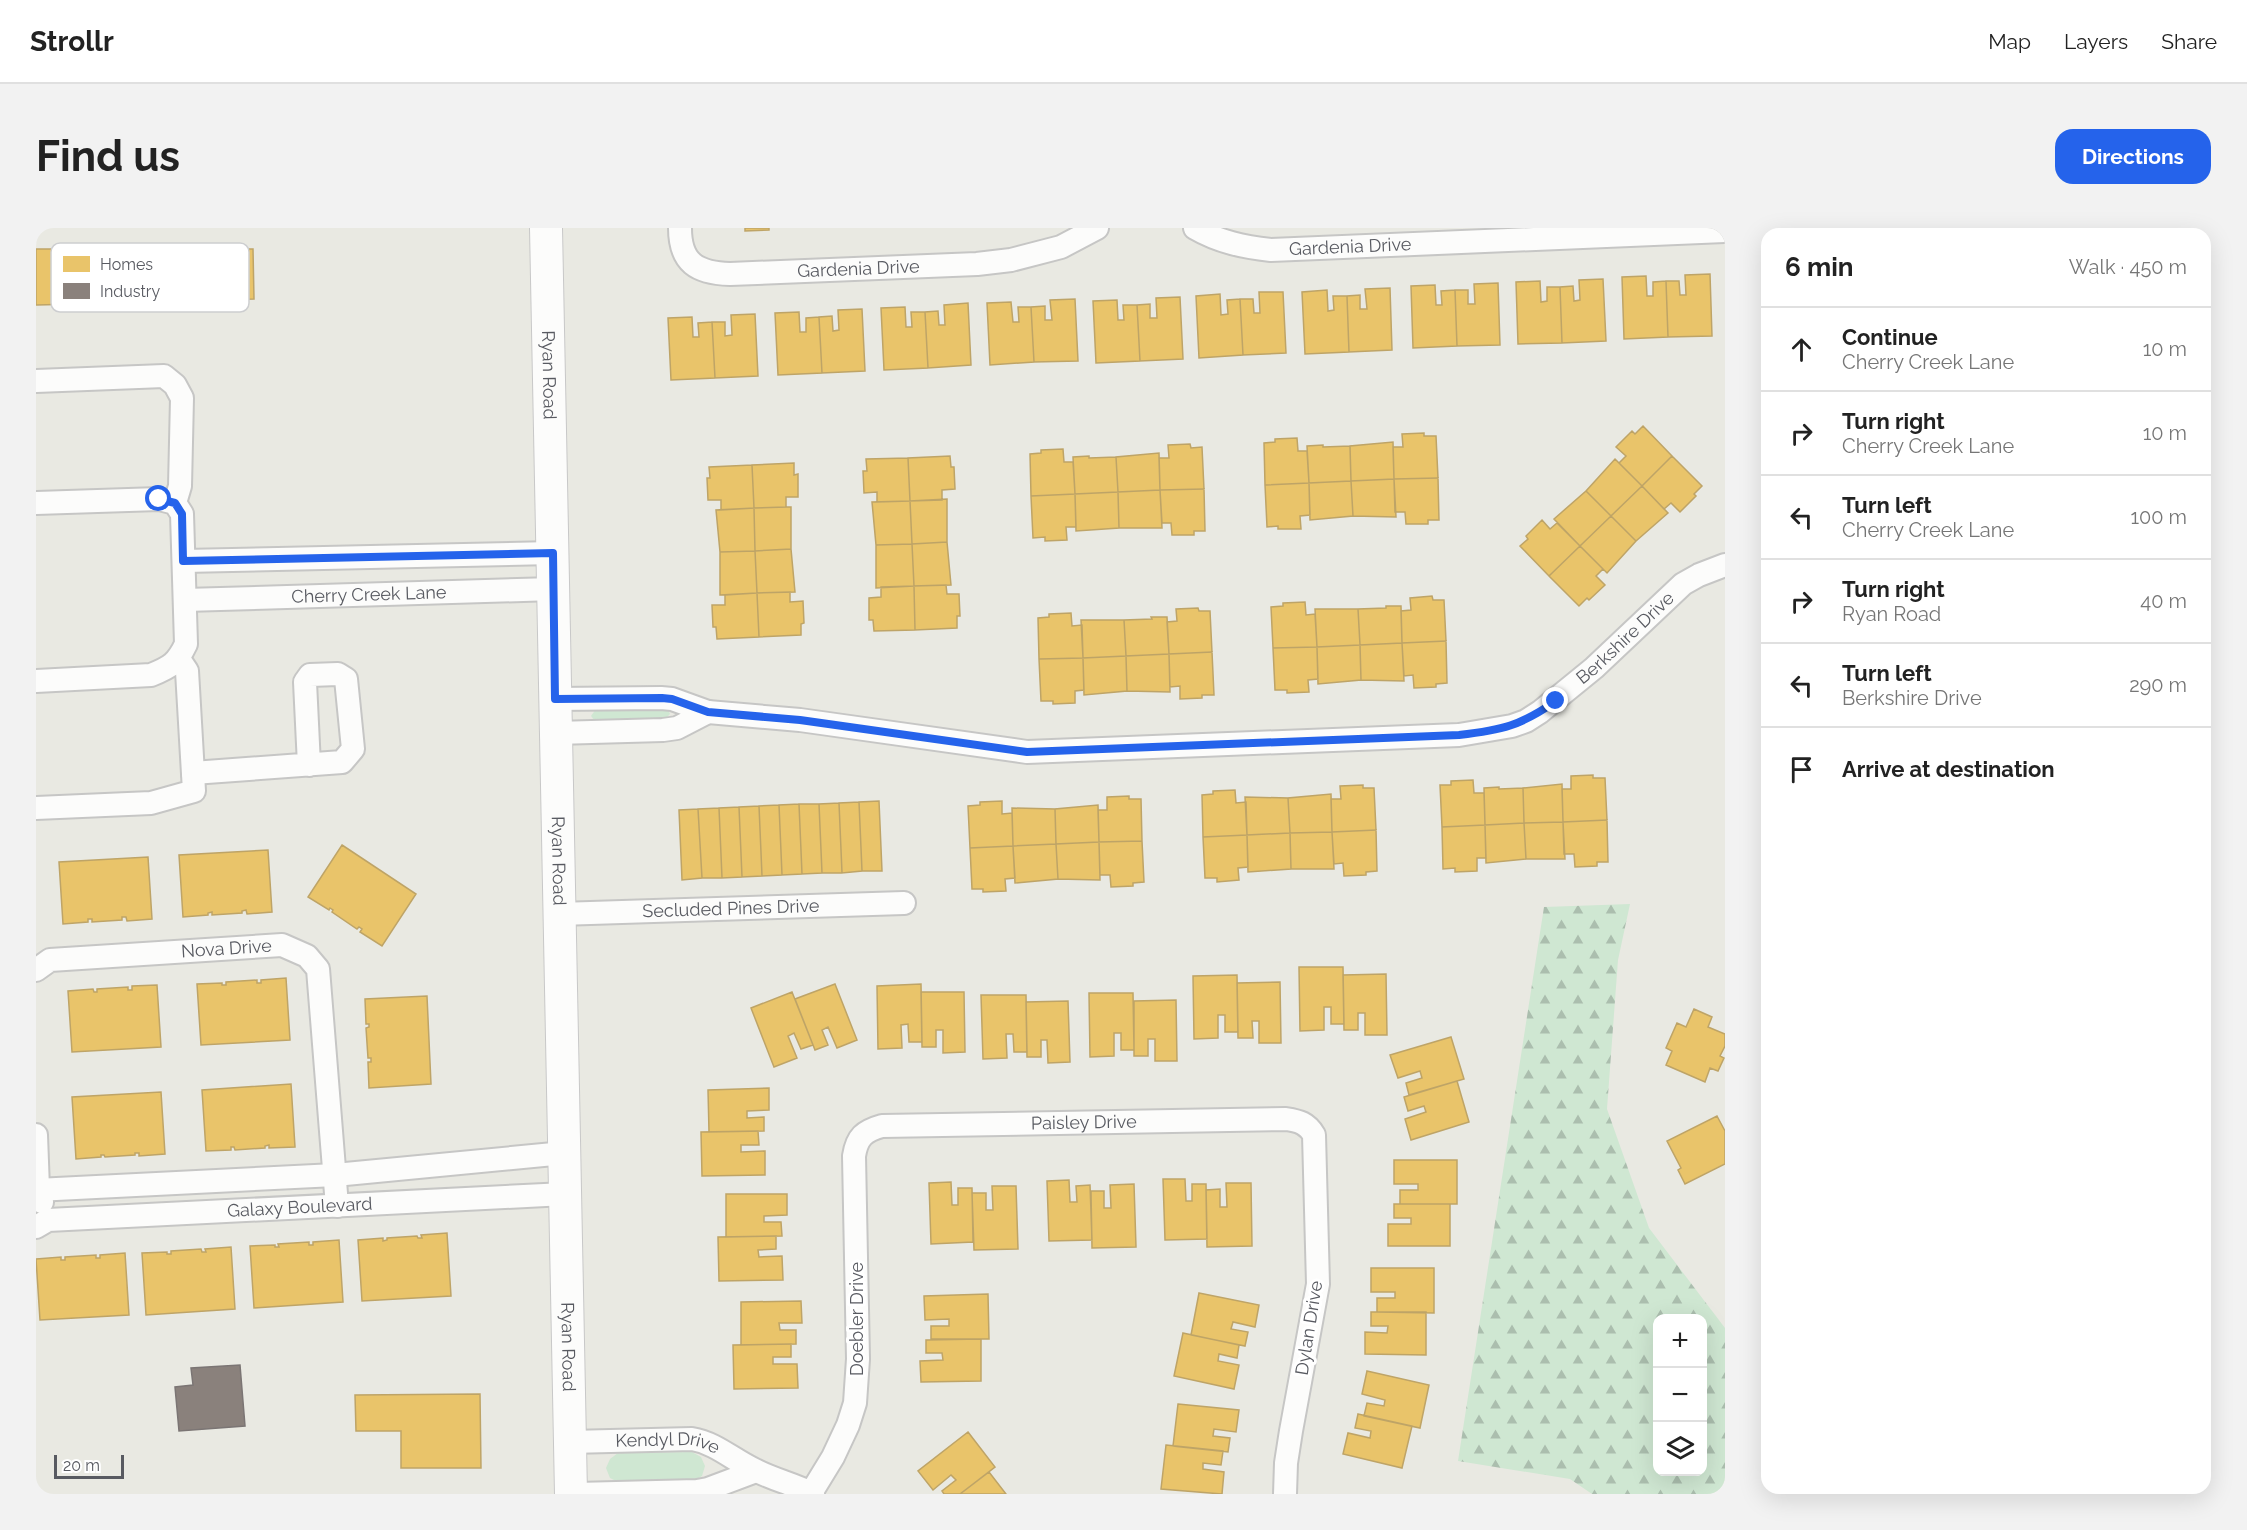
<!DOCTYPE html>
<meta charset="utf-8">
<style>
body{margin:0;font-family:Raleway,sans-serif;background:#f2f2f2;color:#222}
.controls{position:absolute;right:18px;bottom:18px;display:grid;overflow:hidden;border-radius:12px;box-shadow:0 6px 24px #0002}
.controls button{width:54px;height:54px;display:grid;place-items:center;padding:0;border:0;border-bottom:2px solid #e0e0e0;background:#fff;color:#222;font:30px sans-serif}
.scale{position:absolute;left:18px;bottom:15px;width:70px;box-sizing:border-box;padding-left:6px;border:3px solid #585a61;border-top:0;font-size:16px;line-height:21px;white-space:nowrap;color:#585a61;-webkit-text-stroke:4px #fff;paint-order:stroke}
.stop{position:absolute;width:18px;height:18px;margin:-14px;border:4px solid #2563eb;border-radius:50%;background:#fff}
.stop.end{background:#2563eb;border-color:#fff;box-shadow:0 2px 6px #0008}
.list{margin:0;padding:0;list-style:none}
h2{display:flex;justify-content:space-between;align-items:center;height:78px;margin:0;padding:0 24px;font-size:26px}
h2 small{font-size:20px;font-weight:400;color:#767676}
.list li{display:grid;grid-template-columns:39px 1fr auto;gap:18px;align-items:center;box-sizing:border-box;height:84px;padding:0 24px;border-top:2px solid #e0e0e0}
.list b{display:block;font-size:22px;white-space:nowrap}
.list p{margin:0;font-size:20px;white-space:nowrap;color:#767676}
.list em{font-size:20px;font-style:normal;color:#767676}
.icon{flex:none;width:33px;height:33px;fill:none;stroke:currentColor;stroke-width:2;stroke-linecap:round;stroke-linejoin:round}
.map{position:relative;flex:none;width:1689px;height:1266px;overflow:hidden;border-radius:18px}
header{display:flex;align-items:center;gap:36px;box-sizing:border-box;height:84px;padding:0 30px;background:#fff;border-bottom:2px solid #e0e0e0}
header strong{font-size:28px}
nav{display:flex;gap:33px;margin-inline-start:auto;font-size:21px}
.intro{display:flex;align-items:center;justify-content:space-between;box-sizing:border-box;height:144px;padding:0 36px}
h1{margin:0;font-size:42px}
.button{padding:15px 27px;border-radius:18px;background:#2563eb;color:#fff;font-size:21px;font-weight:700}
main{display:flex;gap:36px;padding:0 36px}
aside{flex:1;background:#fff;border-radius:18px;box-shadow:0 6px 24px #0002}
.map>svg:first-child{display:block}
.green{fill:#cfe7d2}
.forest{fill:url(#forest-firs);fill-rule:evenodd}
.homes{fill:#e9c46a;stroke:#bea467;stroke-width:1.5}
.industry{fill:#8a817c;stroke:#7b7574;stroke-width:1.5}
.lines{fill:none;stroke-linecap:round;stroke-linejoin:round}
.street-casing{stroke:#c6c6c5;stroke-width:26}
.secondary-casing{stroke:#c8c8c8;stroke-width:34}
.street{stroke:#fcfcfb;stroke-width:22}
.secondary{stroke:#fcfcfb;stroke-width:32}
.route{stroke:#2563eb;stroke-width:8}
.labels{text-anchor:middle;stroke-width:6;stroke-linejoin:round;paint-order:stroke}
.street-label{font-size:18px;fill:#585a61;stroke:#fff}
.key{fill:#fff;stroke:#cdced0;stroke-width:1.5}
.key-label{font-size:16px;fill:#585a61}
</style>
<header>
<strong>Strollr</strong>
<nav><a>Map</a><a>Layers</a><a>Share</a></nav>
</header>
<div class="intro"><h1>Find us</h1><a class="button">Directions</a></div>
<main>
<div class="map">
<svg width="1689" height="1266" viewBox="0 0 1689 1266">
<defs>
<pattern id="forest-firs" width="22" height="20" patternUnits="userSpaceOnUse" patternTransform="scale(1.5)"><rect width="22" height="20" fill="#cfe7d2"/><path d="M5 1l3.5 6h-7zM16 11l3.5 6h-7z" fill="#abbeae"/></pattern>
</defs>
<rect width="100%" height="100%" fill="#e9e9e2"/>
<path class="green" d="M560 481H632L634 486 628 492 560 494 555 488Z
M656 1224 665 1229 669 1238 666 1248 657 1253 582 1254 574 1250 570 1240 574 1231 582 1225Z"/>
<path class="forest" d="M1594 676 1582 732 1571 881 1613 1000 1689 1100V1266H1556L1534 1251 1422 1233 1508 679ZM1622 1090H1666V1244H1622Z"/>
<path class="homes" d="M709 0H733V2L709 3Z
M173 16H196V21H217L218 71 174 72Z
M0 21H20V26H40L42 76 0 77Z
M1674 46 1676 108 1632 109 1630 53H1643L1644 67H1650L1649 47Z
M1610 48 1611 68H1617V54L1630 53 1632 109 1588 111 1586 49Z
M1567 51 1570 113 1526 115 1524 59 1537 58 1538 73 1544 72 1543 52Z
M1504 53 1505 74 1511 73V59H1524L1526 115 1482 116 1480 54Z
M1462 55 1464 117 1421 118 1419 62H1432V76H1439L1438 56Z
M1399 57 1400 77H1406L1405 63 1419 62 1421 118 1377 120 1375 58Z
M1354 60 1356 122 1313 124 1311 68 1324 67V81H1331L1329 61Z
M1291 62 1292 83 1298 82 1297 68H1311L1313 124 1269 126 1266 64Z
M1223 64H1247L1250 125 1207 127 1204 71H1217L1218 85H1224Z
M1184 66 1185 87 1192 86 1191 72 1204 71 1207 127 1163 130 1160 68Z
M1144 69 1147 131 1104 133 1101 77 1114 76V90H1121L1120 70Z
M1039 71 1042 133 998 134 995 79 1009 78V92H1016L1014 72Z
M1081 72 1082 92H1088L1087 77H1101L1104 133 1060 135 1057 73Z
M975 74 977 94H983L982 79H995L998 134 954 137 951 75Z
M932 75 935 137 892 140 889 84 902 83 903 97H909L908 77Z
M869 79 870 99H876L875 84H889L892 140 848 142 845 80Z
M826 81 829 143 786 145 783 89 796 88 797 103 803 102 802 82Z
M763 84 764 104H770V90L783 89 786 145 742 147 739 85Z
M719 86 722 148 679 150 676 94H689V108L696 107 695 87Z
M656 89 657 109H663L662 95 676 94 679 150 635 152 632 90Z
M1607 198 1636 228 1606 258 1583 235 1590 228 1580 219 1596 203 1599 206Z
M1388 205V208H1400L1402 250 1358 251 1357 219H1367L1366 206Z
M1261 210 1262 223H1271L1273 255 1229 257 1228 215 1239 214V211Z
M1357 214 1358 251 1315 253 1314 218Z
M1154 216 1155 220 1166 219 1168 261 1124 262 1123 230H1133L1132 217Z
M1287 217V219L1314 218 1315 253 1273 255 1271 218Z
M1027 221 1028 234H1037L1039 266 995 268 994 226 1005 225V222Z
M1123 225 1124 262 1082 264 1080 229Z
M914 228 915 239H918L919 261 906 262V272L874 273 872 230Z
M1053 228V230L1080 229 1082 264 1039 266 1037 229Z
M1636 228 1666 258 1658 266 1660 268 1644 284 1635 275 1628 281 1606 258Z
M872 230 874 273 841 274V264L828 265 827 243H831L830 231Z
M1579 231 1606 258 1575 288 1550 263Z
M758 235V247L762 246V269H750V279L718 280 716 237Z
M716 237 718 280 685 282V272H672L671 250H674L673 239Z
M1402 250 1403 292H1392V296H1370L1369 284H1359L1358 251Z
M1358 251 1360 289 1317 288 1315 253Z
M1315 253 1317 288 1274 292 1273 255Z
M1273 255 1274 287 1264 288 1265 301H1242V298L1231 299 1229 257Z
M1606 258 1632 285 1600 313 1575 288Z
M1168 261 1169 303H1158V307H1136L1135 295H1126L1124 262Z
M1124 262 1126 300H1083L1082 264Z
M1550 263 1575 288 1544 318 1518 291Z
M1082 264 1083 300 1040 303 1039 266Z
M1039 266 1040 299H1030L1031 312 1009 313V309L997 310 995 268Z
M911 271V314L876 316 874 273Z
M874 273 876 316 840 317 836 274Z
M750 279H755V321L719 323 718 280Z
M718 280 719 323 684 324 680 282Z
M1575 288 1600 313 1571 345 1544 318Z
M1506 292 1514 301 1521 295 1544 318 1513 348 1484 318 1492 311 1490 308Z
M911 314 915 357 878 358 876 316Z
M876 316 878 358 840 360V317Z
M1544 318 1567 341 1560 348 1569 357 1553 372 1551 370 1543 378 1513 348Z
M755 321 759 364 721 365 719 323Z
M719 323 721 365 684 367V324Z
M910 357 911 366H923L924 388H921V400L879 402 878 358Z
M878 358 879 402 838 403 837 392H833V370L845 369V359Z
M754 364V374L767 373 768 395 765 396V407L723 409 721 365Z
M721 365 723 409 681 411 680 399H677L676 377H689V367Z
M1396 368 1397 372H1408L1410 413 1366 415 1365 383 1375 382 1374 370Z
M1269 374 1270 387 1279 386 1281 419 1237 420 1235 379 1247 378V375Z
M1350 378H1365L1366 415 1324 417 1322 381 1350 380Z
M1162 380 1163 383H1174L1176 424 1133 426 1131 394 1141 393 1140 381Z
M1279 381H1322L1324 417 1281 419Z
M1035 385 1036 398 1046 397 1047 430 1003 431 1002 390 1013 389V386Z
M1115 389H1131L1133 426 1090 428 1088 392 1116 391Z
M1045 392H1088L1090 428 1047 430Z
M1410 413 1411 455 1400 456V459L1378 460 1377 447 1368 448 1366 415Z
M1366 415 1368 453 1325 452 1324 417Z
M1324 417 1325 452 1282 456 1281 419Z
M1281 419 1282 451 1272 452 1273 464 1251 465V462H1239L1237 420Z
M1176 424 1178 467H1166V470L1144 471V458L1134 459 1133 426Z
M1133 426 1134 464 1091 463 1090 428Z
M1090 428 1091 463 1048 467 1047 430Z
M1047 430 1048 462 1039 463V475L1017 476V473H1005L1003 431Z
M1557 547V550H1569L1571 592 1527 594 1526 561H1535V548Z
M1437 552 1438 565H1448L1449 597 1406 599 1404 557H1415V553Z
M1526 556 1527 594 1488 595 1487 560Z
M1327 557V560H1338L1340 602 1296 604 1295 571H1305L1304 558Z
M1463 559V561L1487 560 1488 595 1449 597 1448 560Z
M1199 562 1200 575 1210 574 1211 607 1167 609 1166 567 1177 566V563Z
M1295 566 1296 604 1254 605 1252 570Z
M1093 568V571H1105L1106 613 1063 614 1062 582H1071V569Z
M1209 569 1252 570 1254 605 1211 607Z
M843 573 846 643H826L823 574Z
M966 573V586L976 585 977 618 934 620 932 578 944 577V574Z
M823 574 826 643 806 645 803 575Z
M803 575 806 645H786L783 576Z
M763 576H783L786 645 766 646Z
M763 576 766 646 746 647 743 577Z
M743 577 746 647 726 648 723 578Z
M1062 577 1063 614 1020 616 1019 581Z
M723 578 726 648 706 649 703 579Z
M703 579 706 649 686 650 683 580Z
M683 580 686 650H666L662 581Z
M976 580 1019 581 1020 616 977 618Z
M662 581 666 650 646 652 643 582Z
M1571 592 1572 634H1561V638L1539 639 1538 626H1528L1527 594Z
M1527 594 1529 631H1490L1488 595Z
M1488 595 1490 631 1450 635 1449 597Z
M1449 597 1450 630H1441V643L1419 644V640L1407 641 1406 599Z
M1340 602 1341 643 1330 644V647L1308 648 1307 635 1298 636 1296 604Z
M1296 604 1298 641H1255L1254 605Z
M1254 605 1255 641 1212 644 1211 607Z
M1211 607 1212 639 1202 640 1203 652 1181 654V650H1169L1167 609Z
M1106 613 1108 654 1097 655V658L1075 659 1074 647H1064L1063 614Z
M1063 614 1064 652 1022 651 1020 616Z
M1020 616 1022 651 979 655 977 618Z
M306 617 380 666 346 718 324 704 326 701 323 699 321 701 296 684 297 682 294 680 293 682 272 669Z
M977 618 979 650 969 651 970 663 947 664V661H936L934 620Z
M232 622 236 684 211 686 210 682 206 683V685L176 687V684L172 685V687L147 689 143 627Z
M112 629 116 691 91 693 90 689H86V692L56 694V691H52V694L27 696 23 634Z
M1263 739H1307L1308 796H1295V779H1288V802L1264 803Z
M1350 746 1351 807H1329V785H1322V802H1308L1307 747Z
M1201 747 1202 804H1189V787H1182V810L1158 811 1157 748Z
M250 750 254 812 165 817 161 756 186 755V757H190V754L221 752V755H225V752Z
M1244 754 1245 815H1223V793H1216L1217 810H1202L1201 755Z
M799 756 821 812 801 820 792 799 786 802 792 817 779 822 759 771Z
M885 756 886 814H873L872 796 865 797 866 820 842 821 841 758Z
M121 757 125 819 36 824 32 763 57 761 58 764H61V761L92 759V762H96V758Z
M756 764 777 817 765 821 758 805 752 808 761 830 738 839 715 780Z
M885 764H928L929 824 907 825V802H900V819H886Z
M1053 765H1097L1098 822H1085V805H1078V828L1054 829Z
M945 767H990L991 824H978L977 806H970L971 830 947 831Z
M391 768 395 856 333 860 332 834H335V830H332L330 800 333 799V796H330L329 771Z
M1140 772 1141 833H1119V811H1112V828H1098V773Z
M1032 773 1034 834 1012 835 1011 812H1005V829H991L990 774Z
M1658 781 1676 789 1672 799 1689 806V818L1684 828 1688 830 1682 843 1674 840 1669 854 1630 837 1636 823 1630 820 1641 795 1650 799Z
M1415 809 1428 851 1373 867 1370 855 1386 850 1384 843 1362 850 1354 827Z
M1421 853 1433 894 1375 912 1369 891 1390 884 1388 878 1372 883 1368 869Z
M255 856 259 919 233 920V917L229 918V920L199 922 198 919H195V922L170 923 166 862Z
M733 860V882L711 883V890L728 889V903L673 904 672 862Z
M125 864 129 926 103 928V925H99V927L69 929 68 927H65V929L40 931 36 869Z
M1681 888 1689 903V936L1649 956 1642 942 1645 940 1631 913Z
M722 903 723 917H705V924L729 923V947L666 948 665 904Z
M1358 932H1421V976H1364V962H1382V956H1358Z
M1127 951H1149L1150 973H1156V956H1170L1171 1011 1129 1012Z
M1033 952 1034 974H1041L1040 958 1054 957 1056 1012 1013 1013 1011 953Z
M915 954 916 977H922V960H936L937 1014 895 1016 893 955Z
M1190 955H1215L1216 1018 1171 1019 1170 962 1184 961V979H1191Z
M1098 956 1100 1019 1056 1020 1055 963H1068V980H1075L1074 957Z
M956 958H980L982 1021 938 1022 936 965H950V982H957Z
M690 966H751V987L728 988V994H745L746 1008 690 1009Z
M1358 976H1414V1018H1352V996H1375V990H1358Z
M411 1005 415 1068 326 1073 322 1012 347 1010V1013L351 1012V1010L381 1008 382 1010H386L385 1007Z
M740 1008V1021L722 1022 723 1029 746 1028 747 1052 683 1053 682 1009Z
M303 1012 307 1074 218 1080 214 1018 239 1017V1019H243L242 1016 273 1014V1017H277V1014Z
M195 1019 199 1081 110 1087 106 1025 131 1024V1026H135V1023L165 1021 166 1024H170L169 1021Z
M89 1025 93 1087 4 1092 0 1031 25 1029V1032H29V1029L60 1027V1030H64V1027Z
M1335 1040H1398V1085L1341 1084V1070H1359V1064H1335Z
M1163 1065 1223 1077 1219 1099 1197 1094 1195 1101 1212 1104 1209 1118 1155 1107Z
M952 1066 953 1111H895V1098H913V1091L889 1092 888 1068Z
M765 1073 766 1095H743L744 1102H760V1116L705 1117V1074Z
M1335 1084H1390V1127L1329 1126V1104L1351 1105 1352 1098H1335Z
M1147 1105 1203 1117 1201 1130 1183 1126 1182 1133 1203 1137 1198 1161 1138 1148Z
M945 1111V1153L885 1154 884 1133 907 1132 906 1125H890V1112Z
M755 1116V1129H737V1136H761L762 1160 698 1161 697 1117Z
M1331 1143 1393 1157 1384 1200 1328 1188 1331 1175 1348 1178 1349 1172 1326 1166Z
M444 1166 445 1240H365V1203H320L319 1167Z
M1142 1176 1203 1182 1200 1204 1178 1201 1177 1208 1194 1210 1192 1224 1137 1218Z
M1322 1186 1376 1198 1366 1240 1307 1226 1312 1205 1334 1210 1335 1203 1319 1200Z
M932 1204 959 1239 924 1266H908L906 1263 920 1252 915 1247 897 1262 882 1243Z
M1130 1217 1187 1223 1185 1237 1167 1235V1241L1188 1244 1186 1266 1125 1261Z
M953 1244 970 1266H924Z"/>
<path class="industry" d="M204 1137 209 1198 143 1203 139 1159 157 1157 155 1140Z"/>
<g class="lines">
<defs>
<g id="street">
<path id="s1" d="M644 0C644 35 661 45 694 46L941 36 975 32 1025 19 1061 0"/>
<path id="s2" d="M1159 0C1183 14 1208 19 1235 22L1689 3"/>
<path d="M0 153 128 148 139 157 146 170 144 258 139 275"/>
<path d="M0 275 123 271 139 275 146 286 150 416C141 435 135 439 115 447L0 453"/>
<path d="M148 333 517 325"/>
<path id="s3" d="M149 372 518 361"/>
<path d="M519 471 625 470 636 471 672 484 641 500 627 502 520 505"/>
<path id="s4" d="M672 484 764 492 991 524 1423 507 1476 498 1490 493 1504 484 1558 440 1647 356 1663 347 1689 337"/>
<path d="M157 545 306 534 317 521 310 451 302 446 274 447 269 454 273 537"/>
<path d="M0 580 115 575 158 563 151 443 143 431"/>
<path id="s5" d="M523 686 868 675"/>
<path id="s6" d="M0 742 14 732 246 717 271 728 282 741 301 978"/>
<path d="M0 907 2 961 6 974"/>
<path d="M0 962 299 947 528 925"/>
<path id="s7" d="M0 999 12 992 529 966"/>
<path id="s8" d="M534 1214 656 1211C680 1215 697 1232 719 1242 738 1252 758 1256 777 1266"/>
<path id="s9" d="M775 1265 797 1229 812 1197 819 1175 822 1131 818 928C821 909 828 903 846 898L1250 891C1263 893 1271 895 1278 907L1282 1056 1255 1203 1250 1235 1249 1266"/>
<path d="M540 1266 661 1263 672 1261 720 1243"/>
</g>
<g id="secondary">
<path id="s10" d="M510 0 535 1266"/>
</g>
</defs>
<use href="#street" class="street-casing"/>
<use href="#secondary" class="secondary-casing"/>
<use href="#street" class="street"/>
<use href="#secondary" class="secondary"/>
</g>
<g class="lines">
<path class="route" d="M123 271 139 275 146 286 147 333 517 325 519 471 626 470 636 471 672 484 764 492 991 524 1423 507C1466 502 1484 498 1520 473"/>
</g>
<g class="labels">
<g class="street-label">
<text dy="6" stroke="none"><textPath href="#s2" startOffset="159">Gardenia Drive</textPath></text>
<text dy="6" stroke="none"><textPath href="#s1" startOffset="207">Gardenia Drive</textPath></text>
<text dy="6" stroke="none"><textPath href="#s10" startOffset="147">Ryan Road</textPath></text>
<text dy="6" stroke="none"><textPath href="#s3" startOffset="184">Cherry Creek Lane</textPath></text>
<text dy="6" stroke="none"><textPath href="#s4" startOffset="952">Berkshire Drive</textPath></text>
<text dy="6" stroke="none"><textPath href="#s10" startOffset="633">Ryan Road</textPath></text>
<text dy="6" stroke="none"><textPath href="#s5" startOffset="172">Secluded Pines Drive</textPath></text>
<text dy="6" stroke="none"><textPath href="#s6" startOffset="194">Nova Drive</textPath></text>
<text dy="6" stroke="none"><textPath href="#s9" startOffset="594">Paisley Drive</textPath></text>
<text dy="6" stroke="none"><textPath href="#s7" startOffset="266">Galaxy Boulevard</textPath></text>
<text transform="translate(821 1091) rotate(-90)" y="6">Doebler Drive</text>
<text transform="translate(1273 1100) rotate(-81)" y="6">Dylan Drive</text>
<text dy="6" stroke="none"><textPath href="#s10" startOffset="1119">Ryan Road</textPath></text>
<text dy="6" stroke="none"><textPath href="#s8" startOffset="98">Kendyl Drive</textPath></text>
</g>
</g>
<rect x="15" y="15" width="198" height="69" rx="9" class="key"/>
<rect x="27" y="28" width="27" height="16" fill="#e9c46a"/>
<rect x="27" y="55" width="27" height="16" fill="#8a817c"/>
<g class="key-label">
<text x="64" y="42">Homes</text>
<text x="64" y="69">Industry</text>
</g>
</svg>
<div class="controls">
<button>+</button>
<button>−</button>
<button><svg class="icon" aria-label="layers" viewBox="0 0 24 24"><path d="M12 4l9 5-9 5-9-5zM3 14l9 5 9-5"/></svg></button>
</div>
<div class="scale">20 m</div>
<div class="stop" style="left:123px;top:271px"></div>
<div class="stop end" style="left:1520px;top:473px"></div>
</div>
<aside>
<h2>6 min<small>Walk · 450 m</small></h2>
<ul class="list">
<li><svg class="icon" aria-label="ahead" viewBox="0 0 24 24"><path d="M12 20V5M6 11l6-6 6 6"/></svg><div><b>Continue</b><p>Cherry Creek Lane</p></div><em>10 m</em></li>
<li><svg class="icon" aria-label="right" viewBox="0 0 24 24"><path d="M7 20v-9h11M14 6l5 5-5 5"/></svg><div><b>Turn right</b><p>Cherry Creek Lane</p></div><em>10 m</em></li>
<li><svg class="icon" aria-label="left" viewBox="0 0 24 24"><path d="M17 20v-9H6M10 6l-5 5 5 5"/></svg><div><b>Turn left</b><p>Cherry Creek Lane</p></div><em>100 m</em></li>
<li><svg class="icon" aria-label="right" viewBox="0 0 24 24"><path d="M7 20v-9h11M14 6l5 5-5 5"/></svg><div><b>Turn right</b><p>Ryan Road</p></div><em>40 m</em></li>
<li><svg class="icon" aria-label="left" viewBox="0 0 24 24"><path d="M17 20v-9H6M10 6l-5 5 5 5"/></svg><div><b>Turn left</b><p>Berkshire Drive</p></div><em>290 m</em></li>
<li><svg class="icon" aria-label="arrive" viewBox="0 0 24 24"><path d="M6 21V4h12l-3 4 3 4H6"/></svg><div><b>Arrive at destination</b></div></li>
</ul>
</aside>
</main>
